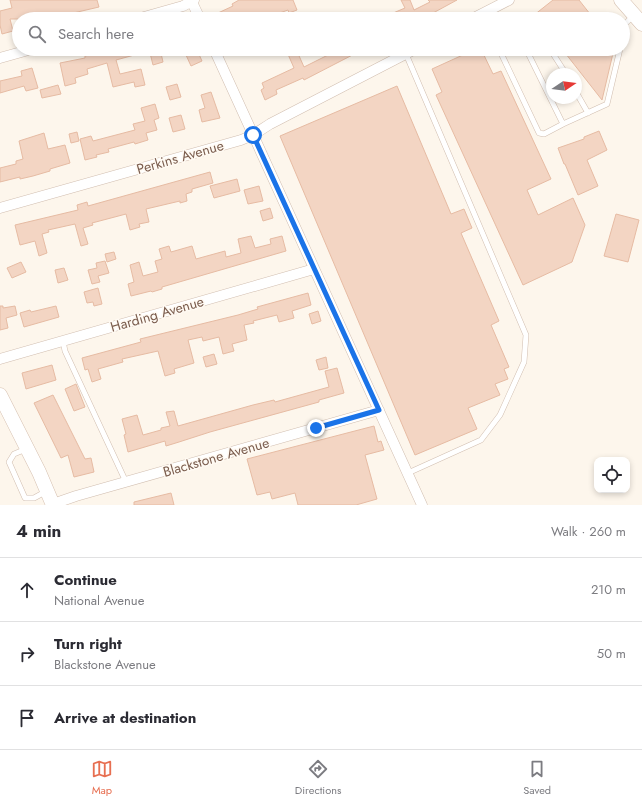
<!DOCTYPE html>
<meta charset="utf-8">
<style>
body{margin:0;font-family:Jost,sans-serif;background:#f2f2f3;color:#2b2b33}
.controls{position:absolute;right:12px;bottom:12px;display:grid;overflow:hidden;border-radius:8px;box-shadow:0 2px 6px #0003}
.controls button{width:36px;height:36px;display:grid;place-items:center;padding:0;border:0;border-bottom:1px solid #e1e1e2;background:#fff;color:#2b2b33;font:20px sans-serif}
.compass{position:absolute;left:546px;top:68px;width:36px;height:36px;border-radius:50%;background:#fff;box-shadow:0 2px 6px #0003;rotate:77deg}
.stop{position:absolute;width:12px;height:12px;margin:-9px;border:3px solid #1a73e8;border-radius:50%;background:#fff}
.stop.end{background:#1a73e8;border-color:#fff;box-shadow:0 1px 4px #0008}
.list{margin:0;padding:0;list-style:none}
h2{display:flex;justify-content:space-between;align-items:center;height:52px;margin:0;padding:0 16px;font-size:17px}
h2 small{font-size:13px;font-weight:400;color:#7c7c81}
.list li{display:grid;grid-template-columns:26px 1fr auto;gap:12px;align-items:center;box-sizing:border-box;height:64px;padding:0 16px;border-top:1px solid #e1e1e2}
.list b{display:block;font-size:15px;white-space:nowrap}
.list p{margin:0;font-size:13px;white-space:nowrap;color:#7c7c81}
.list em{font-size:13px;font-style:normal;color:#7c7c81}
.icon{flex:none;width:22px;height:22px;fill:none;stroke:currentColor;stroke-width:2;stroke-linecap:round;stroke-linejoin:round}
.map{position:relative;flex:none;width:642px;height:505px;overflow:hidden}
.search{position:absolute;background:#fff;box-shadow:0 2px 6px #0003;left:12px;right:12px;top:12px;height:44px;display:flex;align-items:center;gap:10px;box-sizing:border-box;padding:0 14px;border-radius:22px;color:#7c7c81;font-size:15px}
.sheet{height:244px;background:#fff}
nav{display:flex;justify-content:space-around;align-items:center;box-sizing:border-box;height:56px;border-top:1px solid #e1e1e2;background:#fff;font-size:11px;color:#7c7c81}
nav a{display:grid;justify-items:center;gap:2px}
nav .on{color:#e76f51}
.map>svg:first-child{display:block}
.building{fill:#f3d5c3;stroke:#e6bba3}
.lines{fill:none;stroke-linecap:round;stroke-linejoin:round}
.lane-casing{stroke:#d1beb0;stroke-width:6}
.street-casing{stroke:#d1beb0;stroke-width:11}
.secondary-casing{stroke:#d6c0b0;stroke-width:15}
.lane{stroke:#fff;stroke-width:5}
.street{stroke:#fff;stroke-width:10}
.secondary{stroke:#fff;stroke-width:14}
.route{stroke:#1a73e8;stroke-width:5}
.labels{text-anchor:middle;stroke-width:3;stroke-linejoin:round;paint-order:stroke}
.street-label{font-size:14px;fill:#7a5c4d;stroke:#fffaf3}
</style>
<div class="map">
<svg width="642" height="505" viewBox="0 0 642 505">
<rect width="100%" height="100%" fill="#fdf6ec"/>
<path class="building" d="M10 0H97L99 7 56 17V19H10L13 31 2 34 0 25V11L12 8Z
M239 0H293L297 10 289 13 288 10 263 19H221L218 13 233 6 232 4Z
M401 0H410L414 10 430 2 428 0H457L422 19H379L405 8Z
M553 0H579L594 19H529Z
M106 49H148L149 51 116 60 120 74 141 69 145 85 135 87 134 82 113 87 107 63 87 69 88 74 75 78 76 83 65 86 60 63 85 58V56L107 51Z
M149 49H160L163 62 153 65Z
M293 49H296L304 67 340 49H364L304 80 303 78 276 90 277 94 265 100 261 90 264 88 262 83 294 68 287 52Z
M476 49H481L493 74 501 71 551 179 527 190 538 215 573 198 585 225 572 262 523 285 436 95 442 92 432 69Z
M562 49H614L602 100Z
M197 50 202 61 191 66 186 55Z
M32 68 38 88 26 91 24 86 0 93V81L22 76 21 71Z
M177 84 181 97 170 100 166 87Z
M58 85 61 94 42 98 40 90Z
M397 86 451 214 464 209 472 228 461 233 499 321 491 325 509 367 504 369 508 379 495 384 500 395 468 408 477 429 415 455 280 136Z
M211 92 220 118 202 122 199 110 205 108 201 95Z
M155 104 159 118 154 120 157 130 146 133 148 140 135 144 134 142 108 149 109 152 96 155 97 157 85 160 80 139 91 136 93 141 135 130 133 124 145 121 141 108Z
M181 115 185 129 173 132 169 118Z
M599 131 607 150 587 160 598 186 578 195 565 164H564L558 148 584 139V137Z
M77 132 79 141 71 143 69 134Z
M44 133 48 149 65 145 70 163 50 169V171L33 176 20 179V177L0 182V168L16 164V161L23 159 19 141Z
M210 172 213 183 192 189V192L186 194 187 201 180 203V201L146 209 149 222 139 224 140 227 130 230 126 214 92 223 93 225 83 228 88 244 81 246 75 224 48 230 49 232 42 234 47 253 39 256 35 241 20 245 15 225 78 210 77 205 87 202 88 206Z
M237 179 240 191 214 198 210 186Z
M259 186 263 201 248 204 244 190Z
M270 208 273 218 263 221 260 211Z
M616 214 639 220 628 262 604 256Z
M251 236 255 248 271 244 270 239 282 236 286 251 162 287V289L152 292 151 291 131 296 128 284 134 282 130 265 139 262 143 276 158 272 155 261 162 259 159 249 169 246 171 252 192 246 196 259 225 251 226 257 241 253 238 239Z
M114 252 116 259 107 262 105 254Z
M105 261 109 273 98 276 100 282 92 284 88 270 97 268 96 263Z
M21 262 26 272 12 278 7 268Z
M64 268 68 280 58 283 55 270Z
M98 288 102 304 94 306 93 302 87 303 84 292Z
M308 293 311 305 292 311 294 318 279 322 277 315 253 321 254 323 244 325 247 340 232 344 234 351 223 354 219 337 203 341 202 337 188 340 194 363 174 369 175 373 165 376 158 351 122 359 123 362 98 369 101 379 92 382 88 369 85 370 82 358 141 342 140 339 238 315 258 309 257 307Z
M0 306H3V308L15 306 17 315 6 318 8 328 0 330Z
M56 306 59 317 24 327 20 313 30 310 31 312Z
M318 311 321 321 312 324 309 314Z
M214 354 217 364 206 367 203 357Z
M326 357 328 368 319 370 316 360Z
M52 365 56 380 26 389 22 373Z
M337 368 344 393 319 400V402L210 432 179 442 166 446 165 441 128 452 124 435 126 434 122 419 137 415 143 435 161 430V428L170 426 166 412 174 411 178 426 253 405 274 400 275 402 329 387 325 371Z
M76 384 85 407 74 411 65 389Z
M53 395 85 459 91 458 94 472 74 477 68 455 61 458 34 403Z
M374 426 378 442 381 441 384 450 365 455 377 499 356 505H298L295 493 272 499 270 492 257 495 247 459Z
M171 493 174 505H134V502Z"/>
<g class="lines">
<defs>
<path id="lane" d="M623 30 624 25 634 15
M499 49 539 133 544 134 563 124
M526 49 563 124 607 104 620 49
M550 49 566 74
M406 54 526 335 524 362 500 415 481 440 408 473
M576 92 588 113
M63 341 65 351 126 482
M26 449 14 454 9 462 25 498H34L45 492"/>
<path id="street" d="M191 0 200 19
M137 19 183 6 194 0
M472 19 509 0
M214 49 422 505
M0 58 32 49
M0 208 241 140 253 135 270 124 415 49
M0 359 314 269
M53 504 76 496 379 410"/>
<path id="secondary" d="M621 0 642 24
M0 395 39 472 53 505"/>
</defs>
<use href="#lane" class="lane-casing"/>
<use href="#street" class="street-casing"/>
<use href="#secondary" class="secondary-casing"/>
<use href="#lane" class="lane"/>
<use href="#street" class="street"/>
<use href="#secondary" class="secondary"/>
</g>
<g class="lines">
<path class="route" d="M253 135 379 410 316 428"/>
</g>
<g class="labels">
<g class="street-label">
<text transform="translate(180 157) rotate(-16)" y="5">Perkins Avenue</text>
<text transform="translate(157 314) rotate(-16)" y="5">Harding Avenue</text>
<text transform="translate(216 457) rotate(-16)" y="5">Blackstone Avenue</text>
</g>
</g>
</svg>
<div class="controls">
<button><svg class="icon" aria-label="locate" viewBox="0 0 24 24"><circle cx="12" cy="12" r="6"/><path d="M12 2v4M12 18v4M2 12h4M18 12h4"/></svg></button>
</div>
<svg class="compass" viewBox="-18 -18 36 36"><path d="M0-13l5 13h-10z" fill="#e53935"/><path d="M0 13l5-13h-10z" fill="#7c7c81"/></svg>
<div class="stop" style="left:253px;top:135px"></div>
<div class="stop end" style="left:316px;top:428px"></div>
<div class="search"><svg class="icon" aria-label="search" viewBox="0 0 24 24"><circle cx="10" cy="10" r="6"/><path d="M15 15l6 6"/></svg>Search here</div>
</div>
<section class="sheet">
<h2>4 min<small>Walk · 260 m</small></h2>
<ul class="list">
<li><svg class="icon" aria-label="ahead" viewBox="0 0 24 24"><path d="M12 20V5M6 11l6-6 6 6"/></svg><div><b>Continue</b><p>National Avenue</p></div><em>210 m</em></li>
<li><svg class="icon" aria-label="right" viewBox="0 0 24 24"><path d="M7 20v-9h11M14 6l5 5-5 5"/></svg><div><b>Turn right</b><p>Blackstone Avenue</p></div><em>50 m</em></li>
<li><svg class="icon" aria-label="arrive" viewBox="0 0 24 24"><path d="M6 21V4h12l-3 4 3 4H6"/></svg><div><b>Arrive at destination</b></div></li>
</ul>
</section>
<nav>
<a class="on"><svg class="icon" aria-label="map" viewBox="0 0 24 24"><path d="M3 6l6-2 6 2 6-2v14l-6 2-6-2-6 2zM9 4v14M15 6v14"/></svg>Map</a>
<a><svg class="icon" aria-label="directions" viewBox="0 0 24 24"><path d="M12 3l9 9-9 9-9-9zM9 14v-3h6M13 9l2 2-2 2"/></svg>Directions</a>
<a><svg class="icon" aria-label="saved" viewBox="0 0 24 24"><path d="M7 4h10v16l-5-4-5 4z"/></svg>Saved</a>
</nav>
